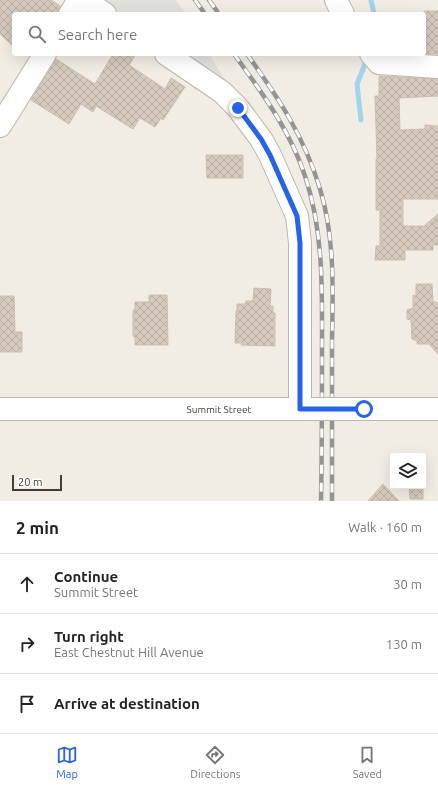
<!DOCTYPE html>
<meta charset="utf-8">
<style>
body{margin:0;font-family:Ubuntu,sans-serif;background:#f2f2f2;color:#222}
.controls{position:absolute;right:12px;bottom:12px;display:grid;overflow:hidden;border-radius:4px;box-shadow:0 4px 16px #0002}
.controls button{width:36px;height:36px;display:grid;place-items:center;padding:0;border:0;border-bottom:1px solid #e0e0e0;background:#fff;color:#222;font:20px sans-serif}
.scale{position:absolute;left:12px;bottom:10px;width:50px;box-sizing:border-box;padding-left:4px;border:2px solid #433c35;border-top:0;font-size:11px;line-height:14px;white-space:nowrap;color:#433c35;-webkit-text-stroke:3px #fff;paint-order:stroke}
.stop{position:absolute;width:12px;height:12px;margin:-9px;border:3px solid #2563eb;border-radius:50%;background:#fff}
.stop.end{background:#2563eb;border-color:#fff;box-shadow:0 1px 4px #0008}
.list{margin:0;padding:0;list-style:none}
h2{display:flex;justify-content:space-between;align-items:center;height:52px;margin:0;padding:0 16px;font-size:17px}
h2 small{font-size:13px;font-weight:400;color:#767676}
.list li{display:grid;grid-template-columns:26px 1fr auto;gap:12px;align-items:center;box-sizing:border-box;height:60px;padding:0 16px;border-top:1px solid #e0e0e0}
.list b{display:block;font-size:15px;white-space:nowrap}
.list p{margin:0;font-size:13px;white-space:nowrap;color:#767676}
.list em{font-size:13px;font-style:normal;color:#767676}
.icon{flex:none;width:22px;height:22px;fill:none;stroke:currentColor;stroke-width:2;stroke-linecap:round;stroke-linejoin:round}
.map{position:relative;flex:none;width:438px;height:501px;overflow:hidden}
.search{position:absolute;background:#fff;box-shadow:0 4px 16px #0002;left:12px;right:12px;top:12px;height:44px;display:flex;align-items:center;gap:10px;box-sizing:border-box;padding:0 14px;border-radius:4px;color:#767676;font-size:15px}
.sheet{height:232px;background:#fff}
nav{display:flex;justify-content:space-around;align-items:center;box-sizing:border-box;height:56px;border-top:1px solid #e0e0e0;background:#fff;font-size:11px;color:#767676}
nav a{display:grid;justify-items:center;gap:2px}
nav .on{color:#2563eb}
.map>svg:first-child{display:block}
.parking{fill:#e2e0dd}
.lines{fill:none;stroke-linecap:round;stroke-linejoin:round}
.stream{stroke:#a2d4ed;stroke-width:5}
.building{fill:url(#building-cross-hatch);stroke:#cdbeae}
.minor-casing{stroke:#bfb6ab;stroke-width:24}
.minor{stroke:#fff;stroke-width:22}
.rail-casing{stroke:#949494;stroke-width:4.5}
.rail{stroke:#fff;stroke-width:3;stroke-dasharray:9;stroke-linecap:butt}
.minor-bridge-casing{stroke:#bfb6ab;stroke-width:24;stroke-linecap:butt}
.minor-bridge{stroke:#fff;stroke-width:22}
.route{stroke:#2563eb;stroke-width:5}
.labels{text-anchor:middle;stroke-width:3;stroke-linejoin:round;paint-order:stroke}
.street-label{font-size:10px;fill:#433c35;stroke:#fff}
</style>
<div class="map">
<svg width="438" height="501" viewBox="0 0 438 501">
<defs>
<pattern id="building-cross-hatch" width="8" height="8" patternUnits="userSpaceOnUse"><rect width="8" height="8" fill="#d5cabd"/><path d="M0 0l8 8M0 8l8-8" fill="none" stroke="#b8aea3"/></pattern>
</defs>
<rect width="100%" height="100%" fill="#f1ece4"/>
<path class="parking" d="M100 0H176L186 14H122Z
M183 54H209L227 83Z"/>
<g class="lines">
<path class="stream" d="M371 0 374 14
M361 120 357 84 367 59"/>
</g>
<path class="building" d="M0 0H51L60 6 58 14H14V47L0 34Z
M424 11H438V54H424Z
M113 54H136L129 65 165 89 171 78 185 87 163 120 161 118 155 127 140 118 133 129 96 106 93 112 81 104 69 124 31 100 56 59 95 84Z
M379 76 438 79V96L399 98 400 130 425 129V125L438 126V199H403V226H424L438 214V245H433V250H405V260H375L376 246H380V210H376V159H377L375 96H379Z
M206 155H243V178H207Z
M416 284H432L433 302H436L438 304V354L429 344H417V341L412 339 411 320 407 319V310L413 308V295L416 296Z
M254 288 271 289 270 306H273V313H275V346L241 345 242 343H235L236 311 237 310V304H245L246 301H253Z
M149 295H167L168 345H135V337L133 336V310H135V302H149Z
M0 296H14L15 332H22V352H0Z
M383 484 399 501H368Z
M409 486H423V499H410Z"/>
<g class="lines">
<defs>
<path id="minor" d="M84 0 105 14
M336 0 343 14
M70 14 79 0
M166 54 222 92 238 108 261 139 270 155 297 216 300 243V409
M371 54 379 63 438 67
M0 126 45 54
M0 409H312
M364 409H438"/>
</defs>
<use href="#minor" class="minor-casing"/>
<use href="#minor" class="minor"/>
<defs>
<path id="rail" d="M195 0 205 14
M209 0 219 14
M234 54C262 93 290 130 305 176 324 233 322 291 322 350 322 400 322 451 321 501
M247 54C279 99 304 136 320 189 335 238 333 290 332 340 332 394 332 447 332 501"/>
</defs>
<use href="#rail" class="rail-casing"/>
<use href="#rail" class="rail"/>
<defs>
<path id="minor-bridge" d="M312 409H364"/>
</defs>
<use href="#minor-bridge" class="minor-bridge-casing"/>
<use href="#minor-bridge" class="minor-bridge"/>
</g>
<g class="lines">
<path class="route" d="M238 108 261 139 270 155 297 216 300 243V409H364"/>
</g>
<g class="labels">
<g class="street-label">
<text x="219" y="413">Summit Street</text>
</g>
</g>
</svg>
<div class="controls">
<button><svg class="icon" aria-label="layers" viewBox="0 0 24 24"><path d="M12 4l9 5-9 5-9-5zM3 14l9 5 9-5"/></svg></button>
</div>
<div class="scale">20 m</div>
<div class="stop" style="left:364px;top:409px"></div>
<div class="stop end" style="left:238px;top:108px"></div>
<div class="search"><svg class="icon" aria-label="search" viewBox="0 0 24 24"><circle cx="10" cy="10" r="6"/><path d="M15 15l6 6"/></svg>Search here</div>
</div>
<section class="sheet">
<h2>2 min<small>Walk · 160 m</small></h2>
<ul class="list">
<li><svg class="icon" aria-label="ahead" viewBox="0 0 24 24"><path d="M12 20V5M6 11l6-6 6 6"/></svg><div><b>Continue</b><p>Summit Street</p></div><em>30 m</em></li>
<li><svg class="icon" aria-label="right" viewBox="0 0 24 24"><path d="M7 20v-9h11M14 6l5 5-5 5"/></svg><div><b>Turn right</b><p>East Chestnut Hill Avenue</p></div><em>130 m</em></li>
<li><svg class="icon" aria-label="arrive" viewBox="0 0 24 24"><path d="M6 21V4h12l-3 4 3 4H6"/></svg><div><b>Arrive at destination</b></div></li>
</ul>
</section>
<nav>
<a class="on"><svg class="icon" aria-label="map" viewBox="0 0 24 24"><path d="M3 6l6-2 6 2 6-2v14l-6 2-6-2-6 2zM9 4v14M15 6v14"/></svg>Map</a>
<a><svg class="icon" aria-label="directions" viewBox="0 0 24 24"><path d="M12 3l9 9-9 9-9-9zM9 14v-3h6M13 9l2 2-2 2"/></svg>Directions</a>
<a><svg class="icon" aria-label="saved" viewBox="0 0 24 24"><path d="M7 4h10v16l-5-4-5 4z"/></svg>Saved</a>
</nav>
